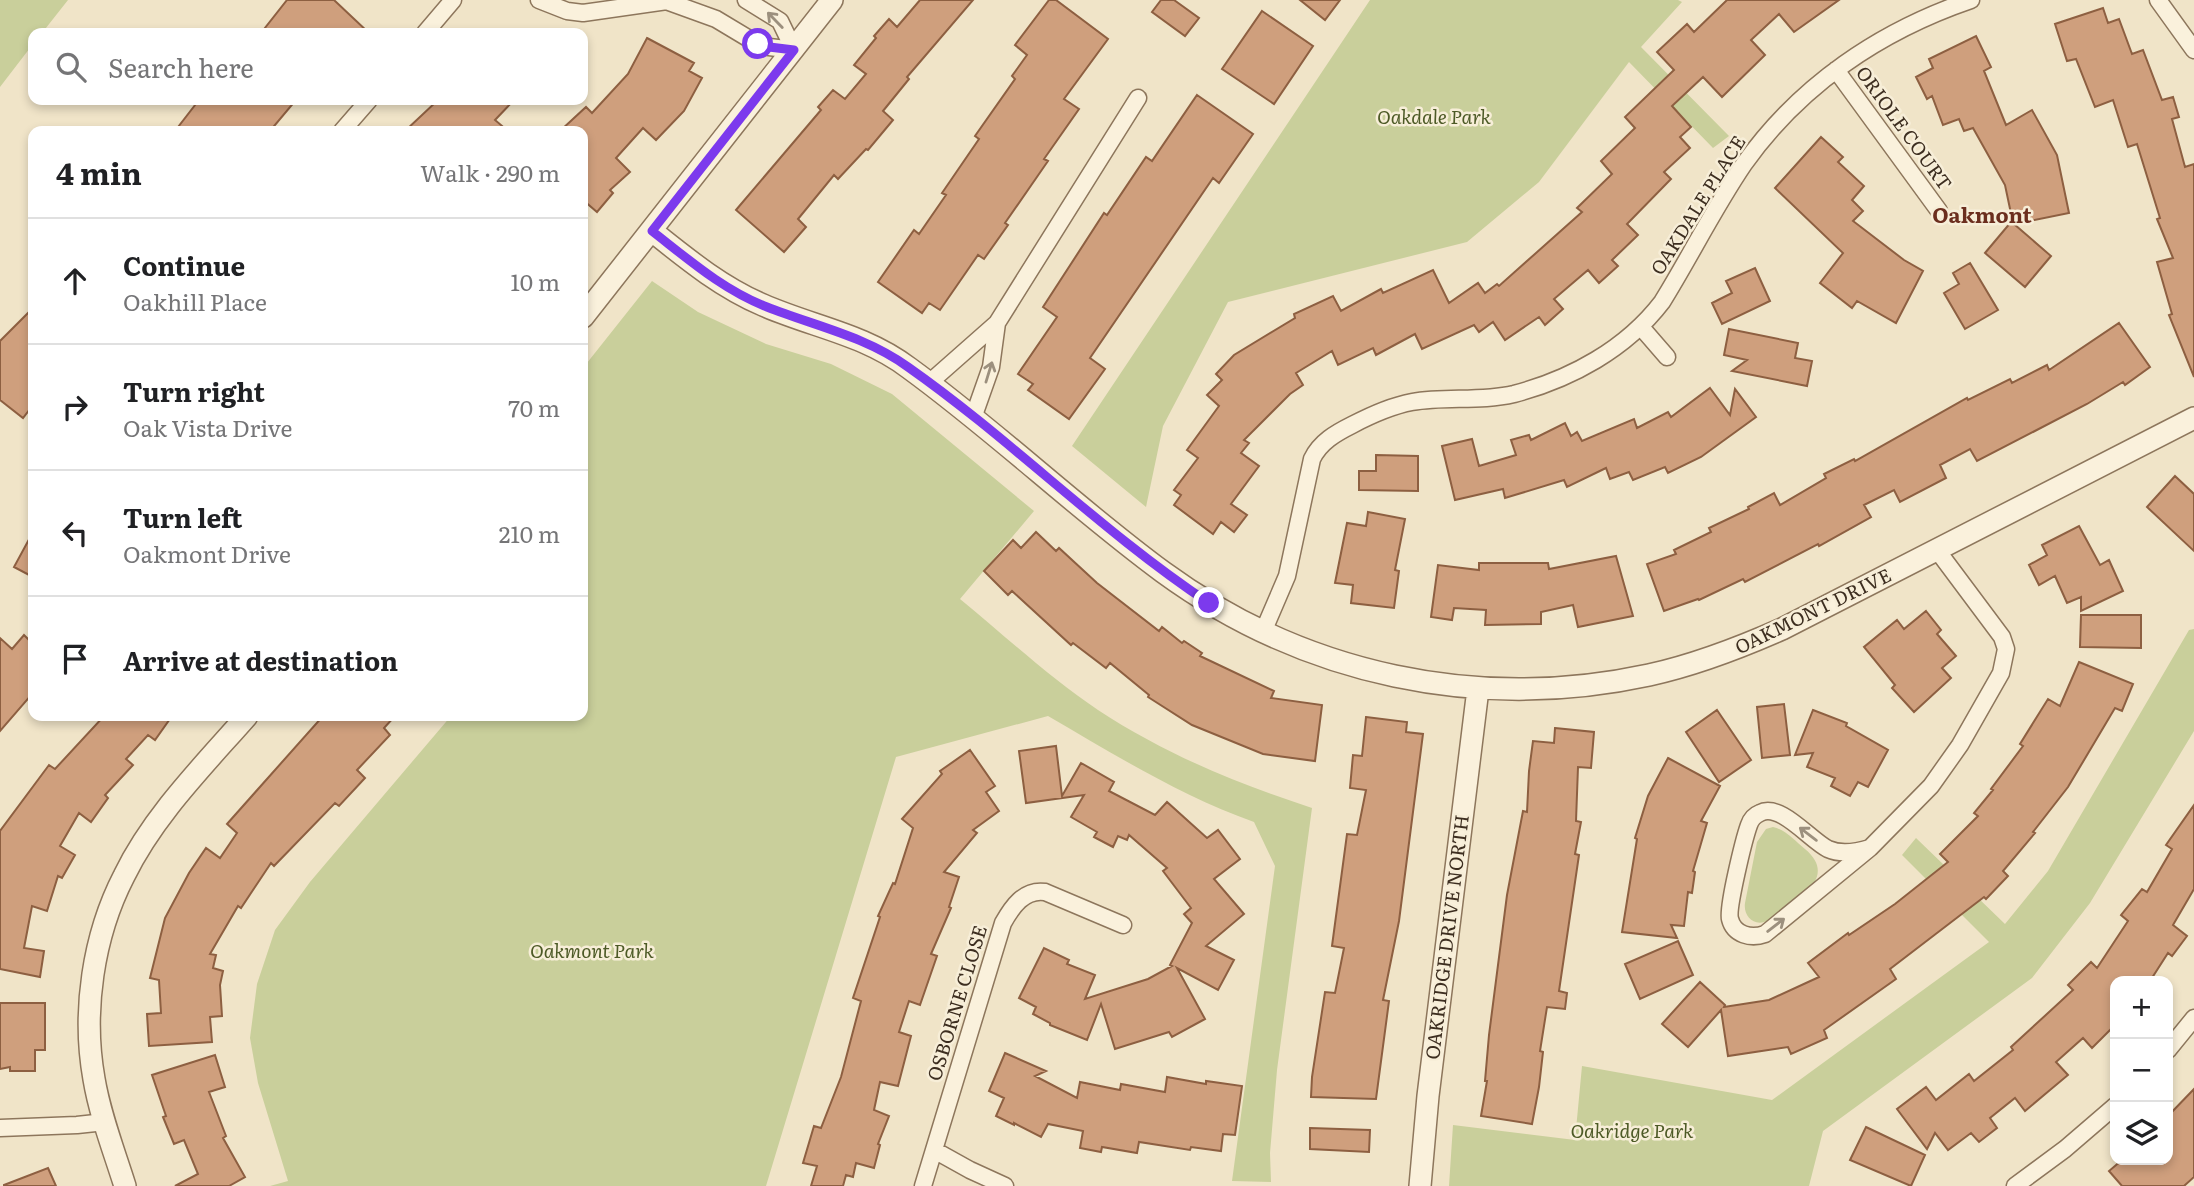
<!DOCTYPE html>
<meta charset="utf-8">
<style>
body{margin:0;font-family:Literata,serif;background:#f6f6f6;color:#202124}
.controls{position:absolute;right:21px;bottom:21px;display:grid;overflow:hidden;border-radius:14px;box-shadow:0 4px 10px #0003}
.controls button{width:63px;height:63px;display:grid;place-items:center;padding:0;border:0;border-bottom:2px solid #e0e0e0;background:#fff;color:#202124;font:35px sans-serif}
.stop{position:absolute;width:21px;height:21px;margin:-16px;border:5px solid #7c3aed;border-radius:50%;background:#fff}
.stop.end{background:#7c3aed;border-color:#fff;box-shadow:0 2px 7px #0008}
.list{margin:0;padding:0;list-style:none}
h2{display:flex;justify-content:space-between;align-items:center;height:91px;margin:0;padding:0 28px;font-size:30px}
h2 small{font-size:23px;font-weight:400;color:#757577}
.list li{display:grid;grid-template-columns:46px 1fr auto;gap:21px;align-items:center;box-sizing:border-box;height:126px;padding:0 28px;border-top:2px solid #e0e0e0}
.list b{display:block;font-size:26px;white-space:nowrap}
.list p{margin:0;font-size:23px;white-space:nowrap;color:#757577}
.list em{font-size:23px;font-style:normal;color:#757577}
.icon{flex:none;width:38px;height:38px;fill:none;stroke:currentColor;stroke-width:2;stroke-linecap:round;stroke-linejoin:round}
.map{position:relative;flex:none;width:2194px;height:1186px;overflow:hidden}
.search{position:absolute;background:#fff;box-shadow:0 4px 10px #0003;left:28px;top:28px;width:560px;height:77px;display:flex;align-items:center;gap:18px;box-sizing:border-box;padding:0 24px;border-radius:14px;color:#757577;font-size:26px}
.panel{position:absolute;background:#fff;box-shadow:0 4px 10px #0003;left:28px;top:126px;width:560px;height:595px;border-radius:14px}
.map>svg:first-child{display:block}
.green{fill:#c9cf9b}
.building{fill:#cf9f7d;stroke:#8d5f41;stroke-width:2}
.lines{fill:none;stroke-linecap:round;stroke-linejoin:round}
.minor-casing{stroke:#8d765c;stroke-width:19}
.tertiary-casing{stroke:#8d765c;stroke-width:24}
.minor{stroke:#faf1dc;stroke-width:16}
.tertiary{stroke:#faf1dc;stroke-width:21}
.oneway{stroke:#9c907e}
.route{stroke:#7c3aed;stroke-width:9}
.labels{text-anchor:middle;stroke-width:5;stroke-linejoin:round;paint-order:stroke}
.park-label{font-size:19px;font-style:italic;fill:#4d5a26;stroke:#f7eed8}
.street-label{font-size:19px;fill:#3d2e20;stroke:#f7eed8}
.neighbourhood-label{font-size:21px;font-weight:bold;fill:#6b2e1e;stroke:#f7eed8}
</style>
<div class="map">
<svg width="2194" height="1186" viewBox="0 0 2194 1186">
<rect width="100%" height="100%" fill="#f0e4c8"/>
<path class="green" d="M0 0H68L42 33H33V44L0 87Z
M1370 0H1678L1682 2 1641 47 1729 136 1713 148 1629 62 1539 182 1467 242 1228 302 1163 426 1146 507 1072 446Z
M652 281 698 312 766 344 831 364 892 394 1034 511 960 599C1005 636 1049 677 1098 710 1165 754 1236 783 1312 808L1277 1070 1270 1153 1271 1182 1232 1181 1275 866 1254 822C1181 796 1115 755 1048 716L896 757 766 1186H270L288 1181 258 1083 250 1038 257 984 275 930 310 882 451 716H583V368Z
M2194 629V731L2090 903 2032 978 1823 1131 1809 1186H1449L1453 1125 1575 1140 1582 1066 1772 1100 1989 942 1902 855 1916 838 2005 924 2048 871 2189 630Z
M1773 827C1786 830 1795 841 1805 849 1841 879 1792 903 1769 920 1755 928 1743 917 1745 903L1757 842 1766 829Z"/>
<path class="building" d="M287 0H334L369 33H261Z
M920 0H973L907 77 909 79 883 111 893 120 868 150 866 149 838 179 834 175 798 219 806 227 784 252 736 210 821 110 818 107 833 90 845 99 866 74 854 65 876 38 874 36 889 19 897 27Z
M1049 0H1056L1108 39 1064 99 1079 109 1044 159 1048 161 1005 223 1008 225 984 259 978 255 940 310 929 303 922 313 878 282 914 230 919 234 946 195 942 193 979 139 975 136 1015 79 1012 76 1027 55 1015 45Z
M1161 0H1174L1199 18 1185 36 1152 12Z
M1300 0H1340L1325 20Z
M1727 0H1839L1794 32 1779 14 1751 40 1765 55 1722 97 1703 77 1672 106 1691 127 1680 137 1690 148 1664 172 1671 179 1627 224 1638 235 1612 260 1618 266 1599 283 1588 270 1554 299 1563 309 1545 325 1539 317 1505 340 1493 322 1479 332 1474 325 1422 349 1415 334 1376 355 1373 348 1338 365 1332 351 1296 373 1303 385 1290 394 1244 440 1249 443 1241 453 1259 466 1231 504 1247 515 1234 532 1221 522 1213 534 1174 505 1181 495 1174 490 1198 458 1187 450 1219 406 1207 395 1222 380 1216 374 1234 355 1295 318 1294 314 1333 296 1341 311 1381 289 1383 293 1433 270 1449 303 1478 283 1485 293 1497 284 1499 286 1582 212 1577 208 1612 174 1601 161 1635 128 1625 117 1674 70 1657 52 1687 24 1694 32Z
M2103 8 2108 23 2119 19 2132 54 2143 50 2162 100 2173 97 2179 117 2172 119 2185 167 2194 164V377L2169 315 2172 314 2157 262 2173 258 2157 219 2160 218 2137 144 2128 147 2113 100 2095 107 2076 59 2067 61 2055 24Z
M1262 11 1313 46 1274 104 1222 69Z
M1976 36 1991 67 1984 71 2006 125 2032 110 2057 155 2069 213 2014 224 2051 256 2025 287 1985 253 2011 222 2013 223 2005 185 1973 128 1964 131 1959 119 1943 125 1932 96 1927 99 1916 77 1933 68 1929 59Z
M647 38 694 63 689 71 702 78 684 111 656 140 643 128 616 158 630 172 610 190 613 193 597 212 583 200V131H560L586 107 592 113 628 74Z
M1197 95 1253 134 1219 183 1213 178 1090 358 1105 369 1069 419 1028 390 1033 384 1018 374 1057 317 1043 307 1104 213 1107 215 1146 157 1152 161Z
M199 100H296L270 131H175Z
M438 100H514L495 120 508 131H405Z
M1821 137 1843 157 1838 162 1864 186 1852 200 1863 211 1853 221 1904 260 1923 271 1896 323 1857 301 1852 308 1820 283 1843 253 1775 188Z
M1970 263 1998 310 1965 329 1944 293 1959 284 1953 273Z
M1755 268 1770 301 1722 324 1712 303 1732 293 1726 281Z
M33 308V405L23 418 0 400V341Z
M2119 323 2150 367 2125 385 2123 382 2087 404 1977 461 1970 449 1940 465 1946 478 1900 502 1894 490 1864 505 1871 517 1819 546 1818 544 1745 582 1743 579 1699 600 1698 599 1664 611 1647 564 1676 554 1674 550 1711 532 1709 528 1749 509 1748 507 1774 493 1780 505 1826 478 1824 474 1854 459 1855 461 1967 398 1968 400 2010 379 2012 383 2047 365 2049 370Z
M1729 329 1798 343 1795 358 1812 361 1807 386 1732 371 1747 360 1724 355Z
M1710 388 1730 415 1735 389 1756 417 1701 457 1668 473 1665 467 1633 480 1629 472 1610 479 1606 468 1567 487 1564 480 1505 498 1503 489 1455 500 1442 446 1472 439 1479 466 1516 455 1511 440 1529 435 1531 440 1565 423 1571 436 1577 432 1582 441 1634 419 1637 428 1668 412 1671 417Z
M1376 455 1418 456V491L1359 490V471H1376Z
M2175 476 2194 494V551L2147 507Z
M1368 512 1405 519 1395 570 1399 571 1394 608 1351 603 1353 585 1335 583 1347 523 1366 526Z
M2079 526 2100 565 2109 560 2123 591 2081 611V597L2067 603 2055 576 2039 585 2029 565 2047 555 2042 545Z
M33 532V577L14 567Z
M1036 532 1056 551 1059 548 1097 583 1159 631 1162 627 1182 643 1184 641 1202 653 1200 656 1274 691 1271 698 1322 705 1315 761 1263 754 1192 725 1148 697 1149 695 1110 663 1106 668 1073 643 1071 645 1012 591 1008 595 984 571 1013 540 1021 548Z
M1616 556 1633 616 1578 627 1573 605 1541 612V624L1485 625 1486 610 1454 608 1452 620 1431 617 1438 565 1479 570V563H1548L1549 569Z
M1926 611 1941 630 1937 634 1956 656 1942 668 1951 678 1914 712 1892 688 1895 685 1864 647 1897 620 1904 629Z
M2081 615H2141V648L2080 647Z
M24 635 33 644V693L0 731V638L12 649Z
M2079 662 2133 684 2122 711 2115 708 2068 787 2033 832 2035 833 2003 871 2008 876 1986 899 1984 897 1890 969 1896 979 1824 1030 1827 1038 1791 1054 1788 1047 1728 1056 1721 1010 1688 1047 1662 1024 1700 982 1725 1005 1724 1007 1769 1000 1819 977 1808 963 1848 933 1849 935 1895 904 1948 862 1940 854 1978 816 1974 813 1993 790 1991 789 2023 746 2020 744 2048 699 2060 706Z
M1784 704 1790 755 1762 758 1757 707Z
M1717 710 1751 760 1719 782 1686 732Z
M1813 710 1847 723 1846 726 1888 750 1868 787 1858 782 1850 796 1831 786 1835 778 1807 767 1813 753 1795 755Z
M104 716H172L155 740 148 735 126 759 133 765 105 795 108 798 91 822 79 813 60 846 75 855 62 878 58 876 47 911 32 906 24 948 44 951 40 977 0 969V831L49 765 55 769Z
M323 716H395L384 728 390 735 357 770 365 778 339 806 335 803 274 866 271 863 241 908 238 906 210 954 216 955 213 968 223 971 220 985 222 1016 210 1017 212 1042 149 1046 147 1014 161 1013 159 980 150 978 165 918 189 873 206 848 220 858 237 833 227 824Z
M1366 717 1407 722 1406 732 1423 734 1399 921 1383 1000 1389 1001 1376 1099 1311 1097 1312 1077 1325 992 1335 993 1344 948 1332 946 1347 834 1357 835 1366 790 1350 788 1353 755 1362 756Z
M1555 728 1594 732 1591 768 1578 767 1576 821 1581 822 1575 854 1579 855 1559 991 1567 993 1565 1009 1547 1007 1540 1051 1543 1052 1539 1087 1532 1124 1481 1116 1487 1081H1485L1489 1035 1507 895 1523 811 1527 812 1529 771 1533 741 1554 743Z
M1056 746 1062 796 1081 763 1114 782 1109 791 1155 815 1167 802 1207 838 1218 830 1240 859 1214 879 1244 914 1206 946 1234 960 1218 990 1177 968 1205 1019 1172 1037 1169 1032 1115 1049 1101 1004 1087 1040 1050 1025V1023L1033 1014 1036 1007 1019 998 1044 948 1069 960 1067 964 1095 975 1085 999 1148 979 1172 966 1170 965 1192 923 1184 914 1191 908 1163 871 1167 868 1129 835 1127 840 1118 836 1113 847 1094 837 1097 832 1071 817 1084 795 1026 803 1019 751Z
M970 750 995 786 986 792 999 811 973 830 977 833 944 872 959 877 949 907 951 908 931 954 937 956 920 1005 909 1001 899 1032 911 1036 898 1086 880 1082 874 1110 889 1116 878 1144 880 1145 874 1168 856 1163 853 1177 846 1175 843 1186H811L817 1166 803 1163 814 1126 821 1128 841 1077 861 1001 853 998 880 917 878 916 893 883 895 884 913 828 902 819 942 774 940 771Z
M1668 758 1720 786 1701 821 1707 823 1693 871 1695 872 1692 893 1688 892 1684 926 1671 925 1677 938 1622 932 1637 839 1635 838 1648 796Z
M2194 805V889L2173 925 2187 936 2172 956 2168 953 2150 981H2115V1025L2092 1048 2083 1038 2056 1062 2068 1075 2050 1090 2025 1111 2015 1098 1990 1118 1997 1128 1979 1142 1971 1133 1948 1150 1935 1133 1927 1149 1897 1109 1926 1087 1936 1100 1969 1074 1974 1081 2013 1050 2011 1047 2073 990 2068 985 2091 962 2097 968 2128 921 2121 915 2142 889 2147 892 2172 849 2166 845Z
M1678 941 1693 975 1640 999 1625 964Z
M0 1003H45V1050H35V1071H10V1067L0 1069Z
M1005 1053 1046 1071 1035 1076 1077 1098 1080 1082 1120 1090 1121 1084 1165 1092 1167 1077 1206 1084V1081L1242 1086 1235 1135 1223 1134 1221 1151 1191 1147 1190 1150 1139 1142 1137 1153 1102 1147 1101 1152 1080 1148 1083 1131 1048 1124 1041 1137 1014 1123V1125L996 1116 1004 1098 989 1091Z
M215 1055 225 1087 209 1092 226 1136 223 1138 245 1177 229 1186H175L198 1174 184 1140 174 1144 163 1117 166 1116 152 1075Z
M2194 1089V1177L2184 1186H2122L2109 1171 2122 1160H2168V1116Z
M1866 1127 1925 1155 1911 1186 1850 1160Z
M1310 1128 1370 1130 1369 1152 1310 1149Z
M48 1168 56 1186H4V1185Z"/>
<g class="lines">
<defs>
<path id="minor" d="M539 0 567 11 583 13 674 0
M746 0 780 21 794 50
M2158 0 2194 50
M669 2 716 19 761 46 794 50
M425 33 453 0
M1836 70 1939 211
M342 131 369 100
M1641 327 1667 357
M929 383 997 323 1138 98
M973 418 991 367 997 323
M1263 632 1287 576 1312 459C1320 442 1336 433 1352 425 1371 415 1391 406 1412 402 1446 396 1480 402 1514 394 1571 379 1626 349 1662 302 1690 257 1714 208 1744 164 1800 85 1880 31 1971 0
M1870 848C1857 852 1841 855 1828 849 1810 840 1780 802 1760 813 1755 815 1751 819 1749 825 1744 839 1727 908 1730 919 1734 935 1751 939 1765 934L1870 848 1931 786 1960 745 2001 673 2006 649 2002 637 1937 550
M2168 1050 2194 1018
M0 1128 77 1125 105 1122
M934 1150 970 1170 1005 1186
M923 1186 1003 923C1012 907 1024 889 1045 892L1123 925
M2015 1186 2065 1149 2115 1106"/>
<path id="tertiary" d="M652 231C687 259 721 287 763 305 813 327 864 334 909 368 997 432 1076 508 1163 572 1304 675 1478 712 1649 675 1695 665 1739 648 1782 629L2194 418
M583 317 832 0
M125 1186C114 1151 100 1115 94 1079 82 1012 93 936 124 876 153 816 204 765 247 716
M1420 1186 1428 1096 1478 689"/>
</defs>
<use href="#minor" class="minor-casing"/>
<use href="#tertiary" class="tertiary-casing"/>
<use href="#minor" class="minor"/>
<use href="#tertiary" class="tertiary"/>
</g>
<defs><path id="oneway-shaft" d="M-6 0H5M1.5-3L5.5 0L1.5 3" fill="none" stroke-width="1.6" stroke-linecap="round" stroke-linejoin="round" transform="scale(1.75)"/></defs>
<g class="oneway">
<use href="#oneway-shaft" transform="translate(775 20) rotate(-134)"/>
<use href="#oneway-shaft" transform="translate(989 372) rotate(-73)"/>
<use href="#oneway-shaft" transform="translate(1808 834) rotate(-143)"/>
<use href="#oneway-shaft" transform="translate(1776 925) rotate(-38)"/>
</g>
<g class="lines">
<path class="route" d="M758 44 761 46 794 50 652 231C688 259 723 290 767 307 815 326 865 336 908 367 1012 440 1102 532 1209 603"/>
</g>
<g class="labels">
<g class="park-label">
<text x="1434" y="124">Oakdale Park</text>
<text x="592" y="958">Oakmont Park</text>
<text x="1632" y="1138">Oakridge Park</text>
</g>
<g class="street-label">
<text transform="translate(1904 128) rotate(54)" y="7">ORIOLE COURT</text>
<text transform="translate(1698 205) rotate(-58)" y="7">OAKDALE PLACE</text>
<text transform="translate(1813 611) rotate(-26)" y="7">OAKMONT DRIVE</text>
<text transform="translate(1447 937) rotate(-83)" y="7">OAKRIDGE DRIVE NORTH</text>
<text transform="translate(957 1003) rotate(-73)" y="7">OSBORNE CLOSE</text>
</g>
<g class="neighbourhood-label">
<text x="1982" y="223">Oakmont</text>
</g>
</g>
</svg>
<div class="controls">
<button>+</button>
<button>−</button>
<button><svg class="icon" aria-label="layers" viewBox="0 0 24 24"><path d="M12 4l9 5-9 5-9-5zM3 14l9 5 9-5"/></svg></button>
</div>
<div class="stop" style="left:758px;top:44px"></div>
<div class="stop end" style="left:1209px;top:603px"></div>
<div class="search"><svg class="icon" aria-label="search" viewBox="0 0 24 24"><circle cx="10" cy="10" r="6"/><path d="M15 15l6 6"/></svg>Search here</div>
<section class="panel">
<h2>4 min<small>Walk · 290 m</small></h2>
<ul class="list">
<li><svg class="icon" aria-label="ahead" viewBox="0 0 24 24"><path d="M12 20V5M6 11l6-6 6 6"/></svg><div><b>Continue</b><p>Oakhill Place</p></div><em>10 m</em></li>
<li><svg class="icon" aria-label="right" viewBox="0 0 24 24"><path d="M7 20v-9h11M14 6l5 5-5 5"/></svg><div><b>Turn right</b><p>Oak Vista Drive</p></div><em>70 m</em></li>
<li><svg class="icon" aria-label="left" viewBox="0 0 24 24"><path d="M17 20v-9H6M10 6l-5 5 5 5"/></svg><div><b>Turn left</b><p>Oakmont Drive</p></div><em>210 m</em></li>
<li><svg class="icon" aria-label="arrive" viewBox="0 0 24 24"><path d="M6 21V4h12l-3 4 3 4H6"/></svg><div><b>Arrive at destination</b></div></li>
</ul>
</section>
</div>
